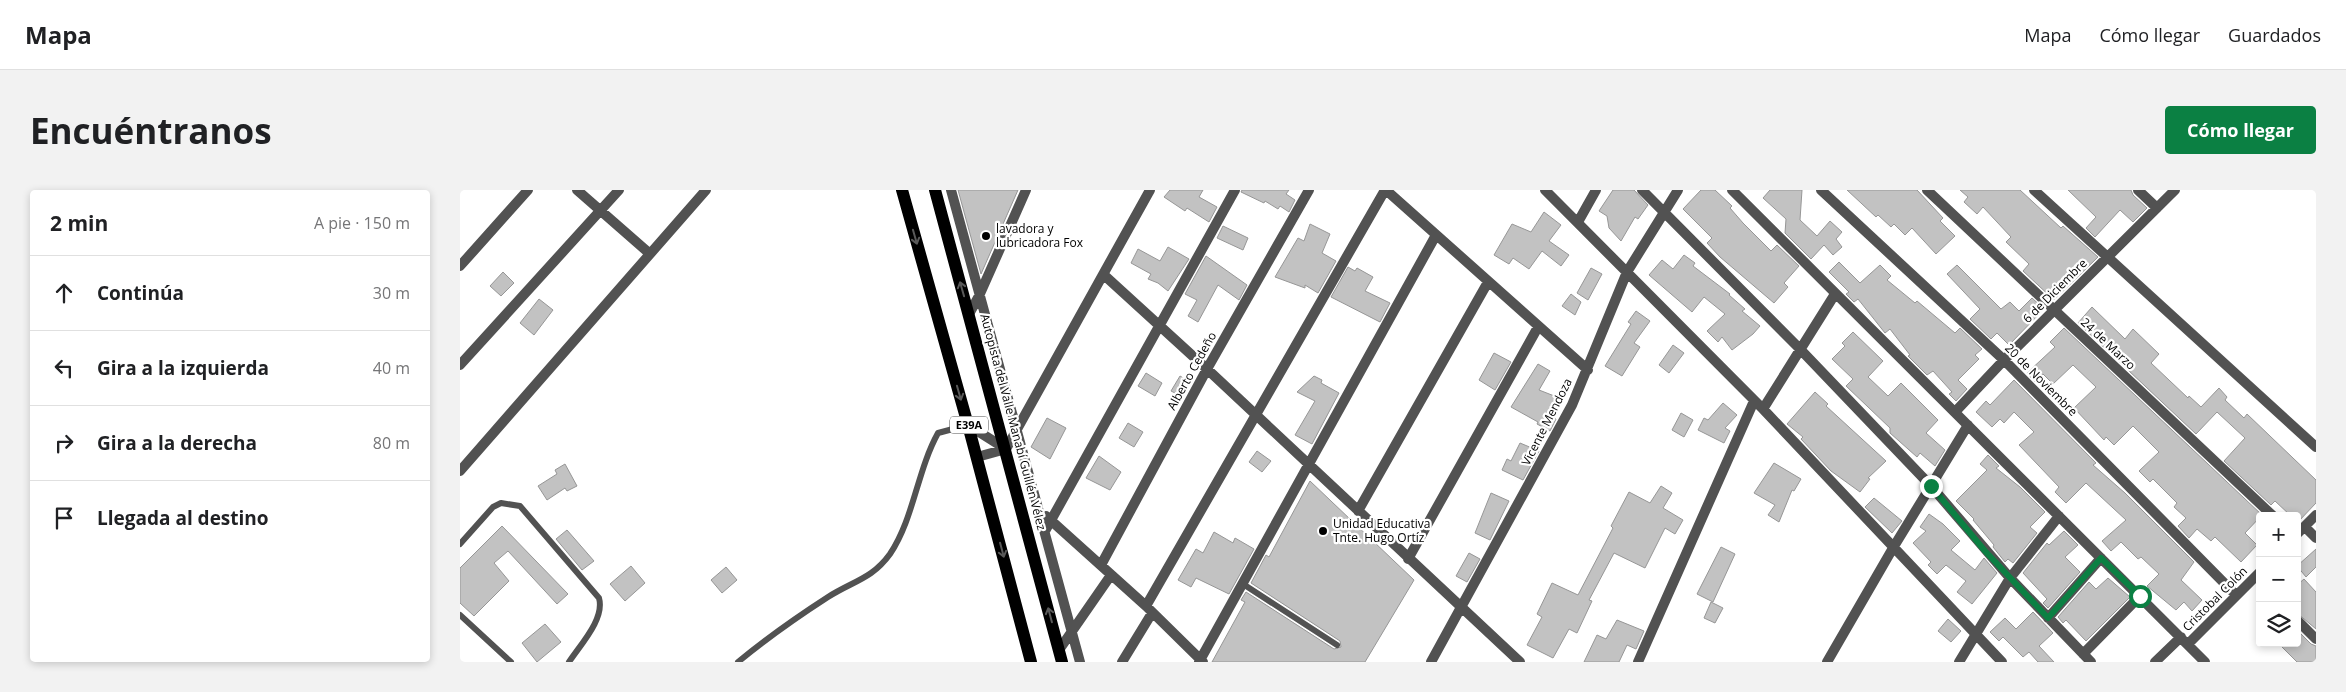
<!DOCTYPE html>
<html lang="es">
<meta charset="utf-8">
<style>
body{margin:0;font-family:"Open Sans",sans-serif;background:#f2f2f2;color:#202124}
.controls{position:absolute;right:15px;bottom:15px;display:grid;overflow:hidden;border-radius:5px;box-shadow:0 2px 8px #0003}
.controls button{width:45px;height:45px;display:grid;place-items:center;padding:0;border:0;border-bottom:1px solid #e0e0e0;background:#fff;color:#202124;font:25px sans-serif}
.stop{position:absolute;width:15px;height:15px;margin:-11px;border:4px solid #0b8043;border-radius:50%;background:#fff}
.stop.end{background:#0b8043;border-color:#fff;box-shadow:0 1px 5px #0008}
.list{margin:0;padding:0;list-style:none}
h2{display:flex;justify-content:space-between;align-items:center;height:65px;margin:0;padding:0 20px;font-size:21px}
h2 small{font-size:16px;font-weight:400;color:#757577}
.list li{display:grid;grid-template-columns:32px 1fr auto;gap:15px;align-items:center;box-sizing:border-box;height:75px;padding:0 20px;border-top:1px solid #e0e0e0}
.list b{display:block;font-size:19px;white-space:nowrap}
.list em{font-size:16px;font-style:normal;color:#757577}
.icon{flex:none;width:28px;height:28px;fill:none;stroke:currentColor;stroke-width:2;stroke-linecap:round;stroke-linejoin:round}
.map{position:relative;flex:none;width:1856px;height:472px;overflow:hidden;border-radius:5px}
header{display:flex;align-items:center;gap:30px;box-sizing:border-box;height:70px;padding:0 25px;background:#fff;border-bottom:1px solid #e0e0e0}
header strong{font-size:24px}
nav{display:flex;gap:28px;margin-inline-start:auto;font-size:18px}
.intro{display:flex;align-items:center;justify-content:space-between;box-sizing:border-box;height:120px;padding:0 30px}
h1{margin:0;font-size:35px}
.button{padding:12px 22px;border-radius:5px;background:#0b8043;color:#fff;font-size:18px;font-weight:700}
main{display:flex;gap:30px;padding:0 30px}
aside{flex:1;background:#fff;border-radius:5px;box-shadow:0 2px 8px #0003}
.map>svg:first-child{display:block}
.building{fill:#c2c2c2;stroke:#969696}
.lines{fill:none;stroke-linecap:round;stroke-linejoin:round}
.lane{stroke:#525252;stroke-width:6}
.street{stroke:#525252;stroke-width:10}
.primary{stroke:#000;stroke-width:12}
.oneway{stroke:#595959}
.route{stroke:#0b8043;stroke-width:6}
.poi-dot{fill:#000;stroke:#fff;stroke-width:2}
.labels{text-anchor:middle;stroke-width:4.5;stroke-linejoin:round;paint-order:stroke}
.shield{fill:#fff;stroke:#4c4c4c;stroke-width:1}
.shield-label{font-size:11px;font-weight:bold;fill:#000}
.poi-label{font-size:12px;fill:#000;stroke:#fff;text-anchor:start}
.street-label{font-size:12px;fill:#000;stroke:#fff}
</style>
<header>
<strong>Mapa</strong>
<nav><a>Mapa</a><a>Cómo llegar</a><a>Guardados</a></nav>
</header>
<div class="intro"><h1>Encuéntranos</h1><a class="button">Cómo llegar</a></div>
<main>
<aside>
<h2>2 min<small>A pie · 150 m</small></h2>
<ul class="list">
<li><svg class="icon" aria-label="ahead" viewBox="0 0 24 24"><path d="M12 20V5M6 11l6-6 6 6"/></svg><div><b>Continúa</b></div><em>30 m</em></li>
<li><svg class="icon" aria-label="left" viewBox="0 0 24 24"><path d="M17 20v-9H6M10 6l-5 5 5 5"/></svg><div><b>Gira a la izquierda</b></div><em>40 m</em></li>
<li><svg class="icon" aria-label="right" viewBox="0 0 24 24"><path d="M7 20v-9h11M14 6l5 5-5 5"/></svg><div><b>Gira a la derecha</b></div><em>80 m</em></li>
<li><svg class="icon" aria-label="arrive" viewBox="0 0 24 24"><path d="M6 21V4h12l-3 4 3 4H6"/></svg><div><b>Llegada al destino</b></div></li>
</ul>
</aside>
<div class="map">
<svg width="1856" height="472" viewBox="0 0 1856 472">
<rect width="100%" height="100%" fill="#fff"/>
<path class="building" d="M498 0H558L521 84Z
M710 0H743L739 7 757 17 749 32 727 18 725 21 704 7Z
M782 0H829L826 4 835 10 829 22 820 16 818 19 805 11 804 13 781 2Z
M1153 0H1174L1188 15 1178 29 1175 27 1161 51 1149 38 1147 26 1139 21Z
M1241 0H1255L1272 16 1270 18 1283 33 1311 61 1317 55 1339 76 1324 93 1328 97 1314 113 1260 67 1247 53 1252 48 1223 19Z
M1310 0H1342L1340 30 1357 46 1370 31 1382 42 1376 49 1382 57 1373 65 1364 55 1351 69 1325 43 1326 29 1303 8Z
M1387 0H1457L1483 28 1480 31 1495 46 1476 64 1452 38 1445 45 1434 34 1431 37 1418 25 1416 27Z
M1500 0H1560L1601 38 1603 36 1638 67 1594 110 1563 81 1569 74 1546 52 1551 47 1523 17 1517 24 1504 12 1508 7Z
M1608 0H1671L1673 5 1687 18 1673 32 1660 20 1635 47 1626 38 1636 27Z
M1084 22 1101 35 1089 51 1109 65 1101 76 1082 61 1069 79 1053 68 1049 74 1034 65 1052 34 1071 42Z
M850 34 870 44 862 63 876 71 858 103 845 95V98L815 87 838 48 844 51Z
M763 36 788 48 783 60 757 48Z
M708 57 729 69 708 101 698 93 688 89 691 84 671 73 678 59 700 71Z
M1224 65 1235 73 1233 76 1270 104 1269 105 1285 119 1282 121 1300 136 1293 144 1272 160 1262 147 1258 152 1247 141 1265 124 1244 107 1232 122 1189 85 1202 70 1213 79Z
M746 66 787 95 779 110 758 95 738 132 728 126 737 110 725 104Z
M1379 72 1400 93 1420 75 1431 86 1427 90 1455 113 1457 111 1495 143 1500 138 1522 159 1515 165 1519 169 1498 190 1507 199 1496 211 1489 204 1492 202 1473 181 1467 185 1448 166 1450 165 1430 139 1425 143 1398 109 1394 112 1386 104 1389 102 1369 82Z
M1497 75 1541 119 1550 112 1559 121 1572 108 1584 119 1549 155 1537 143 1531 149 1510 129 1520 119 1487 84Z
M888 77 895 81 897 78 913 87 905 101 930 113 920 132 871 107Z
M1131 78 1142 84 1128 110 1117 103Z
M43 82 54 93 41 106 30 96Z
M1111 104 1121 112 1115 125 1102 116Z
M79 109 93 120 74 145 60 133Z
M1632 117 1665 149 1673 139 1699 164 1691 173 1728 208 1729 206 1741 217 1759 198 1767 207 1765 210 1784 228 1787 224 1856 290V313L1838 332 1837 326H1831L1815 311 1811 315 1764 271 1785 248 1757 222 1736 244 1618 133Z
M1176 121 1190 131 1174 153 1180 157 1162 186 1145 176 1171 134 1168 132Z
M1604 138 1802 325 1785 343 1797 355 1781 372 1755 347 1751 351 1737 339 1729 348 1718 336 1726 328 1714 317 1717 313 1693 289 1690 292 1679 281 1699 262 1673 236 1654 255 1646 247 1644 250 1614 218 1636 197 1613 175 1593 194 1583 184 1575 192 1567 183 1595 157 1590 152Z
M1393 142 1423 171 1408 187 1428 206 1441 193 1478 230 1466 243 1485 260 1475 276 1460 263 1457 267 1430 243V238L1386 196 1393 189 1372 169 1385 156 1382 153Z
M1213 155 1224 163 1209 183 1199 175Z
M1034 163 1051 172 1035 200 1019 190Z
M1078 174 1090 181 1079 200 1102 209 1094 228 1096 229 1090 241 1077 234 1078 232 1051 217Z
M686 183 702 193 695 206 678 196Z
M720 186 730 192 721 206 711 201Z
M854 186 862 190 861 193 879 203 852 254 835 245 855 211 837 202Z
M1554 190 1636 273 1633 275 1665 303 1734 372 1721 390 1742 410 1732 421 1724 412 1716 420 1687 396 1699 384 1681 367 1678 369 1661 352 1651 361 1642 351 1666 330 1626 293 1606 313 1595 302 1599 297 1559 255 1574 242 1554 222 1544 233 1540 229 1532 237 1516 222 1526 211 1530 215Z
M1355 202 1368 214 1366 216 1426 271 1408 288 1410 289 1400 302 1371 281 1341 249 1343 247 1327 234Z
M1263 213 1277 225 1265 238 1270 241 1264 253 1238 240 1244 228 1248 230Z
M1221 223 1233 230 1224 247 1212 240Z
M587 228 606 238 590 269 571 257Z
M668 233 683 242 674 257 659 248Z
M1060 253 1079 261 1063 290 1042 280 1047 269 1051 271Z
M797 261 811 271 802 282 789 272Z
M1528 265 1539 276 1536 278 1560 297 1585 322 1570 337 1577 343 1553 373 1548 369 1545 372 1533 357 1534 355 1513 330 1514 329 1496 311 1527 280 1520 274Z
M639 266 661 282 650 300 626 288Z
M1314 273 1341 289 1334 301 1332 300 1319 332 1308 325 1315 315 1294 303Z
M105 274 117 296 107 301 105 298 87 310 78 296 97 284 95 280Z
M850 291 954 390 905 472H752L785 412 781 410 786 402 874 459 881 457 880 451 791 393 806 365 809 367Z
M1201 296 1212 303 1203 318 1223 330 1215 344 1205 338 1185 378 1154 363 1129 410 1132 411 1117 443 1109 439 1093 468 1067 455 1082 427 1077 424 1092 393 1118 405 1153 338 1151 336 1169 302 1190 313Z
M1031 303 1049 311 1030 350 1015 343Z
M1414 308 1442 331 1432 343 1405 317Z
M1469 324 1483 334 1500 351 1491 360 1515 380 1524 368 1537 383 1512 414 1497 402 1506 391 1486 375 1477 384 1468 375 1471 372 1453 353 1466 341 1460 337Z
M42 336 108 404 97 414 48 361 34 373 49 391 14 426 0 413V378Z
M107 340 134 371 122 380 96 349Z
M1604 341 1618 355 1605 367 1620 382 1588 418 1583 413 1587 409 1563 383 1587 353 1589 355Z
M754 342 773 353 775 348 794 359 769 404 736 388 731 397 718 390 736 359 743 363Z
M1261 357 1275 364 1253 412 1237 404Z
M1856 359V377L1846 387 1837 376Z
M1009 363 1020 369 1007 392 996 386Z
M171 376 185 393 165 411 150 394Z
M266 377 277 390 262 403 251 390Z
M1648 388 1670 407 1626 451 1606 430 1603 433 1598 427 1629 392 1636 399Z
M1844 389 1856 402V439L1837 423V395Z
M1251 412 1263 418 1255 433 1244 428Z
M1573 422 1593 443 1579 456 1594 472H1578L1569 462 1563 467 1543 447 1539 451 1530 442 1545 428 1556 439Z
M1488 429 1501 441 1491 452 1478 441Z
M1157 430 1184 441 1176 459 1167 455 1159 472H1124L1137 445 1146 449Z
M85 434 101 452 77 472 62 453Z
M1837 440 1851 454 1856 456V472H1837L1818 453H1837Z"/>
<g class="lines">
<path class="lane" d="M0 354 33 317 41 313 60 316 139 408C145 429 120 455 109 472
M783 394 877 455
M0 425 51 472
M278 472C307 448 337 427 368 407 393 391 412 389 430 364 454 328 457 281 478 243L508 235"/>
<path class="street" d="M117 0 189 63
M491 0 620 472
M926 0 1128 180
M1085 0 1303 219 1542 472
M1182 0 1339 158 1471 296 1550 388 1631 472
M1272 0 1745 472
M1361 0 1544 170 1776 405
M1467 0 1813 326
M1574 0 1856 257
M1678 0 1697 18
M1118 32 1136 0
M0 76 68 0
M644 85 747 179 1060 472
M509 124 519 106 566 0
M0 175 159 0
M1303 219 1375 104
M1495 222 1544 170 1715 0
M508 235 546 259
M517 267 546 259 690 0
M0 281 246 0
M898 321 1028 92
M586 326 686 416 743 472
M1845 337 1856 348
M585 341 775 0
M1837 344 1856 325
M948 369 1078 137
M641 375 747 179 849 0
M686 416 925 0
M1588 428 1641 368
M1837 430 1856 449
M1728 454 1800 382
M599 460 651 385
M1623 464 1680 406
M662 472 692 423
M739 472 976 45
M971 472 1112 215 1167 82 1218 0
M1178 472 1294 211
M1367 472 1433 358 1508 235
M1499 472 1550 388 1599 326
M1695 472 1721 447"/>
<path class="primary" d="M442 0 508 235 571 472
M475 0 602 472"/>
</g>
<defs><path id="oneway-shaft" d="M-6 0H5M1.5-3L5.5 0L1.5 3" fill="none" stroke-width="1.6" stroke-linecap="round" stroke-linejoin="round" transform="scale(1.25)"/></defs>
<g class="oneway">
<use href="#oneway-shaft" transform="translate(455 47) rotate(74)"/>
<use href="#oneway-shaft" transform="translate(502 99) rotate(-106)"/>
<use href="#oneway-shaft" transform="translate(499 203) rotate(74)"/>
<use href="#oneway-shaft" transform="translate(542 360) rotate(75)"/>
<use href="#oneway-shaft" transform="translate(590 425) rotate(-105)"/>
</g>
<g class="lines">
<path class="route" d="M1471 296 1525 361 1588 428 1641 368 1680 406"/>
</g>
<g class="poi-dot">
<circle cx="526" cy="46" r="5"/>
<circle cx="863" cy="341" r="5"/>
</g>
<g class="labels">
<rect class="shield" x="490" y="226.5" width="38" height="17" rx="4"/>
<g class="shield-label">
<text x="509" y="239">E39A</text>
</g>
<g class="poi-label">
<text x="536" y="43">lavadora y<tspan x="536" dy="14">lubricadora Fox</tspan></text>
<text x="873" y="338">Unidad Educativa<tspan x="873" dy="14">Tnte. Hugo Ortíz</tspan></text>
</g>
<g class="street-label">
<text transform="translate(1595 101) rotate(-45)" y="4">6 de Diciembre</text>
<text transform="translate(1648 154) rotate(43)" y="4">24 de Marzo</text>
<text transform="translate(732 181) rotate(-61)" y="4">Alberto Cedeño</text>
<text transform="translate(1581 190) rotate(45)" y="4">20 de Noviembre</text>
<text transform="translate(553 232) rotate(75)" y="4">Autopista del Valle Manabí Guillén Vélez</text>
<text transform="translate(1087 232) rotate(-63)" y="4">Vicente Mendoza</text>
<text transform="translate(1755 409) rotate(-45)" y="4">Cristobal Colón</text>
</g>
</g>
</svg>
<div class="controls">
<button>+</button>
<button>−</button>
<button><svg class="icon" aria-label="layers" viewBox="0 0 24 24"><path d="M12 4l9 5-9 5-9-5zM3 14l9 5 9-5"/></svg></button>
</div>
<div class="stop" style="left:1680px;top:406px"></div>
<div class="stop end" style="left:1471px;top:296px"></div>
</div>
</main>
